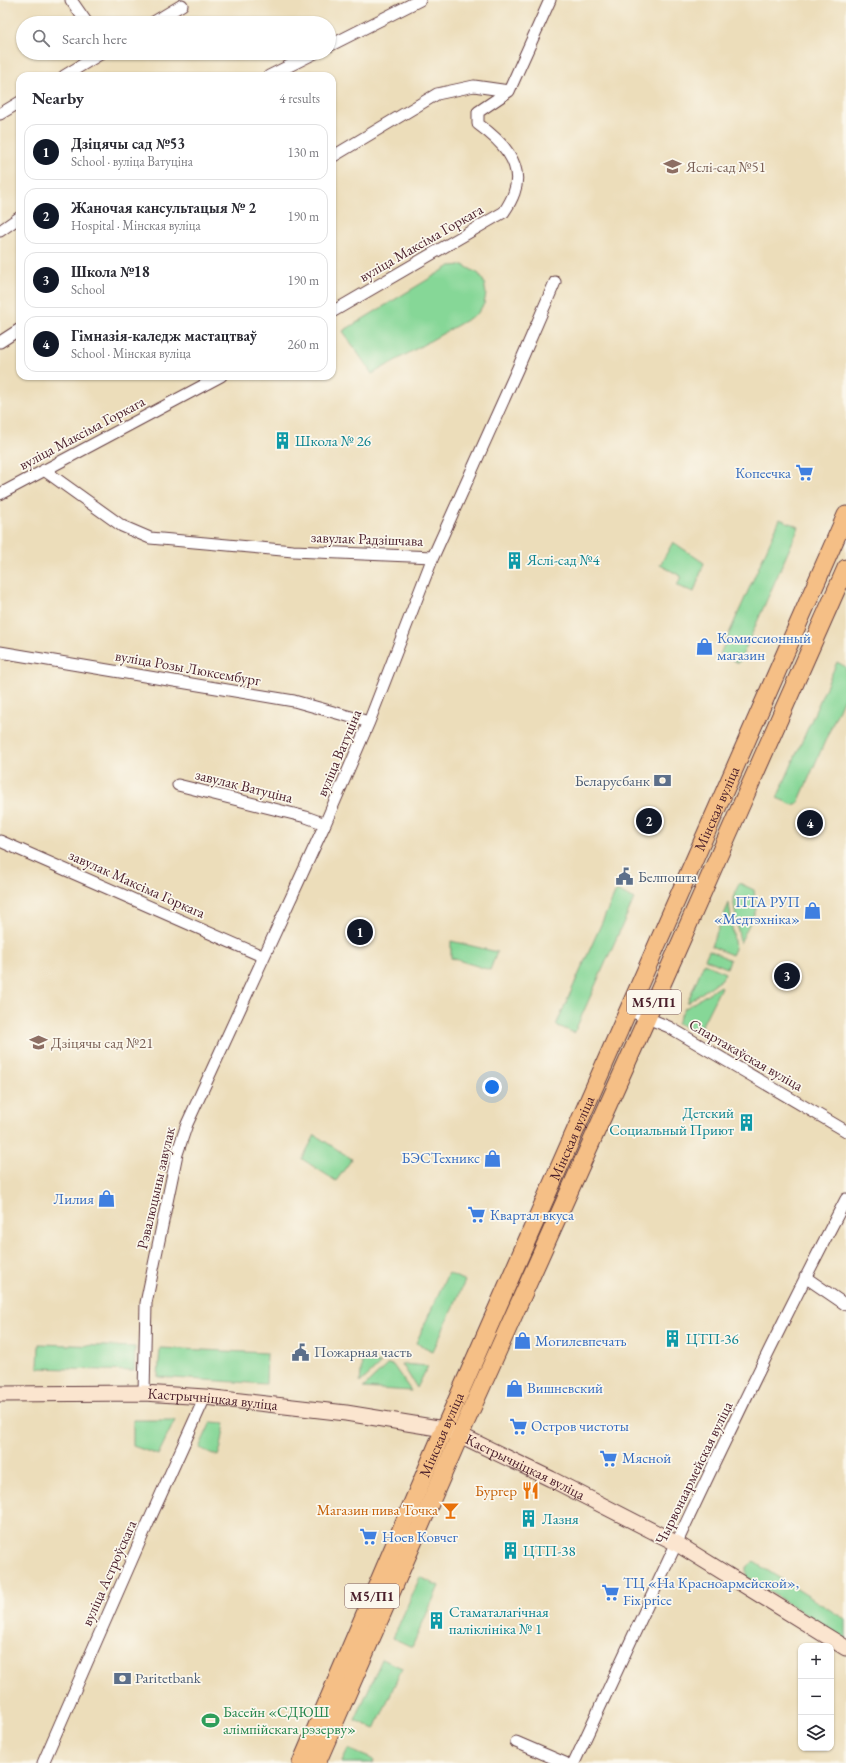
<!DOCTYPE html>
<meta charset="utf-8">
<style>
body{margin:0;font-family:"EB Garamond",serif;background:#f7f7f7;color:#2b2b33}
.controls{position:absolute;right:12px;bottom:12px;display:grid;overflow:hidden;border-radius:8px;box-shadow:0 1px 3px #0004}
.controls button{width:36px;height:36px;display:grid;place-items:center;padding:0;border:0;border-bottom:1px solid #e1e1e2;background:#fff;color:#2b2b33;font:20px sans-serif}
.you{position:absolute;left:492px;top:1087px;width:14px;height:14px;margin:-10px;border:3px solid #fff;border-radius:50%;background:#1a73e8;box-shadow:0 0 0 6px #1a73e833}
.badge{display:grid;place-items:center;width:26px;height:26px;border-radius:50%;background:#111827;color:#fff;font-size:13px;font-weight:700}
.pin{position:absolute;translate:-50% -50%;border:2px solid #fff;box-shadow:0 1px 4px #0006}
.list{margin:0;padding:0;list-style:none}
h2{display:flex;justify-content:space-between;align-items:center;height:52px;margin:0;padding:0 16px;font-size:17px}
h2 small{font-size:13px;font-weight:400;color:#7c7c81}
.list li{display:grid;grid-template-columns:26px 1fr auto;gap:12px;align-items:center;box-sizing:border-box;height:56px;margin:0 8px 8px;padding:0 8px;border:1px solid #e1e1e2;border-radius:12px}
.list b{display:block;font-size:15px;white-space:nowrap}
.list p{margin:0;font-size:13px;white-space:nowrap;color:#7c7c81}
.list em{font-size:13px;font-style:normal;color:#7c7c81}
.icon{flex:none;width:22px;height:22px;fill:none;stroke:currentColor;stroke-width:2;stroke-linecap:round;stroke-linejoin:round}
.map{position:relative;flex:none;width:846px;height:1763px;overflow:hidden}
.search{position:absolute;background:#fff;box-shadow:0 1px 3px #0004;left:16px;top:16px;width:320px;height:44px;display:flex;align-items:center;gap:10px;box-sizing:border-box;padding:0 14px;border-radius:22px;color:#7c7c81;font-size:15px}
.panel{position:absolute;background:#fff;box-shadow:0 1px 3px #0004;left:16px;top:72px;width:320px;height:308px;border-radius:12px}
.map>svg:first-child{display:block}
.green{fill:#86d797;stroke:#687b61}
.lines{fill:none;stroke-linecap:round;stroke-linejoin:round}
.minor-casing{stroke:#623c40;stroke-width:13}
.secondary-casing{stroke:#623c40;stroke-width:17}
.primary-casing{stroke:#623c40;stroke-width:19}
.minor{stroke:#fff;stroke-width:11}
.secondary{stroke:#fbe5cf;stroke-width:15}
.primary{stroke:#f5bf86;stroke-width:17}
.labels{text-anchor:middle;stroke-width:3.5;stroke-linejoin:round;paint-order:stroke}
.shield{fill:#fbf7ec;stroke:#7f6065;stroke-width:1}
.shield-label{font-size:14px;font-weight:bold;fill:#4a1f2b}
.education-label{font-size:15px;fill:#785e54;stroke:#fbf7ec;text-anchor:start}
.street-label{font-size:15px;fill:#4a1f2b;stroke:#fbf7ec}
.culture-label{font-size:15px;fill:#0d838f;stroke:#fbf7ec;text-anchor:start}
.shop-label{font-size:15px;fill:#366cbe;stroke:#fbf7ec;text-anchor:start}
.service-label{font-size:15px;fill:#4e5e75;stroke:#fbf7ec;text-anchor:start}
.food-label{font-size:15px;fill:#c56008;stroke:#fbf7ec;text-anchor:end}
.leisure-label{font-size:15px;fill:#27864d;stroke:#fbf7ec;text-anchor:start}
</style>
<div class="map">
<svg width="846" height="1763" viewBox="0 0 846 1763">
<rect width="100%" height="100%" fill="#fbf7ec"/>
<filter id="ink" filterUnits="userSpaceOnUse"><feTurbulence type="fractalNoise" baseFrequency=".025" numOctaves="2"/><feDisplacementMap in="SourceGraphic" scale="8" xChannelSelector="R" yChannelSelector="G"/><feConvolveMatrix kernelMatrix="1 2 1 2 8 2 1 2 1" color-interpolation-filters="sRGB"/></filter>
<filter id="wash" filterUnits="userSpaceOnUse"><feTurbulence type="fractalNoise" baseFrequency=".012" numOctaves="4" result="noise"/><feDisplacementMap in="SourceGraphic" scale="16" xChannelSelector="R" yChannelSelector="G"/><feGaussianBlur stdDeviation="0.9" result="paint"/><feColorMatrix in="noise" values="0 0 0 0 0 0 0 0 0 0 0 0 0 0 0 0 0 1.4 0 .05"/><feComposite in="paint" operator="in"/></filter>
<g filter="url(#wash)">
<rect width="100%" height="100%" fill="#ecddba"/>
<path class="green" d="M463 265 479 274 484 282 486 294 484 304 477 314 372 374 343 331 450 266Z
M780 519 799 527 739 663 720 654Z
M673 542 704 563 694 592 677 586 681 576 660 565Z
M837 662 846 667V693L798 803 793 805 777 798Z
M739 883 754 890 756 910 740 943 733 898Z
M616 891 634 899 574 1033 556 1025Z
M729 903 735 949 732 955 711 946Z
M451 941 497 952 490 970 451 958Z
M709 950 730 960 727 968 705 959Z
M704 963 725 973 722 979 687 1003Z
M720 986 721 987 698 1033 677 1023 684 1009Z
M315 1135 352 1159 336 1181 302 1159Z
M448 1273 465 1281 433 1351 416 1343Z
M39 1344 135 1347 134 1371 38 1368Z
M160 1348 267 1353 266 1384 158 1377Z
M362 1361 381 1363 360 1383Z
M388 1364 393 1365 411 1391 363 1388Z
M402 1364 428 1366 417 1388Z
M133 1420H175L158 1455 133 1446Z
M211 1422 225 1423 221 1447 218 1456 199 1448Z
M754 1562 846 1620V1640L746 1577V1567Z
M420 1577 439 1586 412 1647 393 1638Z
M382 1659 402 1668 375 1729 355 1720Z
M348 1749 374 1760 373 1763H341Z"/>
</g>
<g filter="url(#ink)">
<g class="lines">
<defs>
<path id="minor" d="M71 0 87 23
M152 23 182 5
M329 46 420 0
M64 76 102 53
M269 76 315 53
M0 114 20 102
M332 157 437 94 474 86 509 91
M0 231 20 217
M332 312 504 212C508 206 512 199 514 193 525 163 500 140 478 124V112L509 91 550 0
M0 342 20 329
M44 470 122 526 150 538 293 551 433 557
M0 494 221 376
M0 652 294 701 369 722
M178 785 306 817 325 824
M0 841 262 956
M628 1010 669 1027 846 1131
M805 1277 846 1305
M144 1393 146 1303 177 1154 187 1124 325 824 369 722 433 557 517 370 555 282
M516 1742 565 1763
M43 1763 144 1532 205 1397
M574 1763C662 1574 749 1384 846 1199"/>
<g id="secondary">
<path id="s1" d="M0 1394 144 1393 205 1397 346 1413 444 1429 460 1435 551 1479 676 1543 846 1648"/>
</g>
<g id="primary">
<path id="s2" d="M301 1763 444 1429 846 515"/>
<path d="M317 1763 460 1435 647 1018 846 568"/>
</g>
</defs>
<use href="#minor" class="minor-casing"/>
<use href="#secondary" class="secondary-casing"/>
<use href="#primary" class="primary-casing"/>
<use href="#minor" class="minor"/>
<use href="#secondary" class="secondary"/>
<use href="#primary" class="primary"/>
</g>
</g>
<defs>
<symbol id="school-bare" viewBox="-9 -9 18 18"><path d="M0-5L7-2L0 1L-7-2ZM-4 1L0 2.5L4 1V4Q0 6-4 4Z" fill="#8d6e63" stroke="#fbf7ec" stroke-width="2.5" paint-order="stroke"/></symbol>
<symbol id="building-bare" viewBox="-9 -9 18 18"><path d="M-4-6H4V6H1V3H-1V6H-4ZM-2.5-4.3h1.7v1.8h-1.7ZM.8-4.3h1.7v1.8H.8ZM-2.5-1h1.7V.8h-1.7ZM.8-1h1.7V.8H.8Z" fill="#0f9aa8" stroke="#fbf7ec" stroke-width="2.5" paint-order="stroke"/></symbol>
<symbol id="supermarket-bare" viewBox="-9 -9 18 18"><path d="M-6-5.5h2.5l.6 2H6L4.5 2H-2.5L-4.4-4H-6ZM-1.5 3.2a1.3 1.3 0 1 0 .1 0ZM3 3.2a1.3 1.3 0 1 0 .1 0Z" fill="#3f7fe0" stroke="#fbf7ec" stroke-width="2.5" paint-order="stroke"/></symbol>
<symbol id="shop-bare" viewBox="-9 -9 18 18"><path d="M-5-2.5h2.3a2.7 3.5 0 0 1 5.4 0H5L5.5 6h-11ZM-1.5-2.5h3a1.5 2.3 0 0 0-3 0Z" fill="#3f7fe0" stroke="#fbf7ec" stroke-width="2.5" paint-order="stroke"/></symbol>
<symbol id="bank-bare" viewBox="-9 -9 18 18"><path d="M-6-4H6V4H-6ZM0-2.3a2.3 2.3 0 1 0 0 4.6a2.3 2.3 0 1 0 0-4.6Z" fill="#5c6f8a" stroke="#fbf7ec" stroke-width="2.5" paint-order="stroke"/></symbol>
<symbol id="civic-bare" viewBox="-9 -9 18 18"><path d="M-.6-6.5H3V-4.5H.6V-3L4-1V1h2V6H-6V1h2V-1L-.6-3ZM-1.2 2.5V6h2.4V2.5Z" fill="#5c6f8a" stroke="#fbf7ec" stroke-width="2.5" paint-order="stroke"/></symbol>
<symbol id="restaurant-bare" viewBox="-9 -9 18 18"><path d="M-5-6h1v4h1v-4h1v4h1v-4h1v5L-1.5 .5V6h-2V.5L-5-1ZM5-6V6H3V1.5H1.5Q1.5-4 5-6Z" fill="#e8710a" stroke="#fbf7ec" stroke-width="2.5" paint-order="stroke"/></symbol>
<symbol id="bar-bare" viewBox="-9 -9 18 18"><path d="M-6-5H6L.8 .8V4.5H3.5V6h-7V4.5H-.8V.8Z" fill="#e8710a" stroke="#fbf7ec" stroke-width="2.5" paint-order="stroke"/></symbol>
<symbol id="stadium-bare" viewBox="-9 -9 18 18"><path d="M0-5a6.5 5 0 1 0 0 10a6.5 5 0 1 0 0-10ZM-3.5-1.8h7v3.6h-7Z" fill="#2e9e5b" stroke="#fbf7ec" stroke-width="2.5" paint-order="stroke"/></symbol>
</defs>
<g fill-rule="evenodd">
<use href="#school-bare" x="660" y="154" width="25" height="25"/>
<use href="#building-bare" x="270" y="428" width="25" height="25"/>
<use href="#supermarket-bare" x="792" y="460" width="25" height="25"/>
<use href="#building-bare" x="502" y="548" width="25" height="25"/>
<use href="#shop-bare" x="692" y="634" width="25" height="25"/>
<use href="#bank-bare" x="650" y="768" width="25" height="25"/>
<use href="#civic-bare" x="612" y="864" width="25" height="25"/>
<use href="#shop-bare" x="800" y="898" width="25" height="25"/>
<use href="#school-bare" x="26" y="1030" width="25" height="25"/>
<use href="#building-bare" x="734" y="1110" width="25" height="25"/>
<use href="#shop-bare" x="480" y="1146" width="25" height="25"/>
<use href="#shop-bare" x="94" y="1186" width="25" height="25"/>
<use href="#supermarket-bare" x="464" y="1202" width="25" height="25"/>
<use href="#building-bare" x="660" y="1326" width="25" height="25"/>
<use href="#shop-bare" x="510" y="1328" width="25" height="25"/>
<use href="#civic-bare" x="288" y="1340" width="25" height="25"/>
<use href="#shop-bare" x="502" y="1376" width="25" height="25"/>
<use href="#supermarket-bare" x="506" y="1414" width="25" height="25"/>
<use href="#supermarket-bare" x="596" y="1446" width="25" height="25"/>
<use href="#restaurant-bare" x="518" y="1478" width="25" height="25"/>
<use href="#bar-bare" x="438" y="1498" width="25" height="25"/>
<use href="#building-bare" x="516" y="1506" width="25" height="25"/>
<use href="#supermarket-bare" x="356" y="1524" width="25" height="25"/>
<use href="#building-bare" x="498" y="1538" width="25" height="25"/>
<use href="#supermarket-bare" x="598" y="1580" width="25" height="25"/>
<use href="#building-bare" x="424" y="1608" width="25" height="25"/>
<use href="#bank-bare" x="110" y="1666" width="25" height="25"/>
<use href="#stadium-bare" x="198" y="1708" width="25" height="25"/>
</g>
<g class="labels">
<g class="shield">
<rect x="627" y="990" width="54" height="24" rx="3"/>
<rect x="345" y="1584" width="54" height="24" rx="3"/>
</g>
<g class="shield-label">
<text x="654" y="1007">М5/П1</text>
<text x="372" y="1601">М5/П1</text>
</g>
<g class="education-label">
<text x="686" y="172">Яслі-сад №51</text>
<text x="51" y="1048">Дзіцячы сад №21</text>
</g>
<g class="street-label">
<text transform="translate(421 243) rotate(-30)" y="5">вуліца Максіма Горкага</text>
<text transform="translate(82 433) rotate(-28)" y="5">вуліца Максіма Горкага</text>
<text transform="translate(367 539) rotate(2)" y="5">завулак Радзішчава</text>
<text transform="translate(188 668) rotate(10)" y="5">вуліца Розы Люксембург</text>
<text transform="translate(339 753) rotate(-67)" y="5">вуліца Ватуціна</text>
<text transform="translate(244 786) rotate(14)" y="5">завулак Ватуціна</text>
<text dy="5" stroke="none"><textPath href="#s2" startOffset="1041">Мінская вуліца</textPath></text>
<text transform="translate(137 884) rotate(24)" y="5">завулак Максіма Горкага</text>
<text transform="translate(746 1055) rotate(30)" y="5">Спартакаўская вуліца</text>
<text dy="5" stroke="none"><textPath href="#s2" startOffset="681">Мінская вуліца</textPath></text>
<text transform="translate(156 1188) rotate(-77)" y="5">Рэвалюцыны завулак</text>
<text dy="5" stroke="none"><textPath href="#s1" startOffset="213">Кастрычніцкая вуліца</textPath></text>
<text dy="5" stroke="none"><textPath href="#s2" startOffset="357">Мінская вуліца</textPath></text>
<text dy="5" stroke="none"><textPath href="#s1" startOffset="536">Кастрычніцкая вуліца</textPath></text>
<text transform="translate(694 1473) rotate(-64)" y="5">Чырвонаармейская вуліца</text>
<text transform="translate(109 1573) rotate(-66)" y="5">вуліца Астроўскага</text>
</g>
<g class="culture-label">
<text x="295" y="446">Школа № 26</text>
<text x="527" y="565">Яслі-сад №4</text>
<text x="734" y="1118" text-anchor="end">Детский<tspan x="734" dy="17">Социальный Приют</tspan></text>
<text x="686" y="1344">ЦТП-36</text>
<text x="542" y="1524">Лазня</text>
<text x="523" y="1556">ЦТП-38</text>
<text x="449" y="1617">Стаматалагічная<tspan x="449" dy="17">паліклініка № 1</tspan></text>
</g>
<g class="shop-label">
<text x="791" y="478" text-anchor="end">Копеечка</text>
<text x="717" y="643">Комиссионный<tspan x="717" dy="17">магазин</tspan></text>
<text x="800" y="907" text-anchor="end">ПТА РУП<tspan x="800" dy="17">«Медтэхніка»</tspan></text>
<text x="480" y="1163" text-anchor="end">БЭСТехникс</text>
<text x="94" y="1204" text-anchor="end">Лилия</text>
<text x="490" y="1220">Квартал вкуса</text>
<text x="535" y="1346">Могилевпечать</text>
<text x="527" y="1393">Вишневский</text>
<text x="531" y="1431">Остров чистоты</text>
<text x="622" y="1463">Мясной</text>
<text x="382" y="1542">Ноев Ковчег</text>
<text x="623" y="1588">ТЦ «На Красноармейской»,<tspan x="623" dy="17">Fix price</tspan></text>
</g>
<g class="service-label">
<text x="650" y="786" text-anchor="end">Беларусбанк</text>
<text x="638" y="882">Белпошта</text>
<text x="314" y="1357">Пожарная часть</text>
<text x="135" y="1683">Paritetbank</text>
</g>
<g class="food-label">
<text x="517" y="1496">Бургер</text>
<text x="438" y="1515">Магазин пива Точка</text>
</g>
<g class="leisure-label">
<text x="223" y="1717">Басейн «СДЮШ<tspan x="223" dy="17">алімпійскага рэзерву»</tspan></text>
</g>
</g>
</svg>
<div class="controls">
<button>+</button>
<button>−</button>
<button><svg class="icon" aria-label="layers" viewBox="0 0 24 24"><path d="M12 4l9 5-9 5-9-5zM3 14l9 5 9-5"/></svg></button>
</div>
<div class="you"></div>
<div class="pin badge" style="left:360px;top:932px">1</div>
<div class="pin badge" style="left:649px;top:821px">2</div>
<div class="pin badge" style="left:787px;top:976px">3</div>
<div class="pin badge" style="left:810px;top:823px">4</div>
<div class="search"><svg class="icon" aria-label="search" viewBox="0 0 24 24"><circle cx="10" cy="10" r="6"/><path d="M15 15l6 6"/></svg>Search here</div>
<section class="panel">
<h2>Nearby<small>4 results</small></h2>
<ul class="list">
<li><span class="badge">1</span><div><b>Дзіцячы сад №53</b><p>School · вуліца Ватуціна</p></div><em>130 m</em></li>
<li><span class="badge">2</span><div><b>Жаночая кансультацыя № 2</b><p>Hospital · Мінская вуліца</p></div><em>190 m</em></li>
<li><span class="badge">3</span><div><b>Школа №18</b><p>School</p></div><em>190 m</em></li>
<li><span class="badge">4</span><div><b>Гімназія-каледж мастацтваў</b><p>School · Мінская вуліца</p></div><em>260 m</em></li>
</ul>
</section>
</div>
